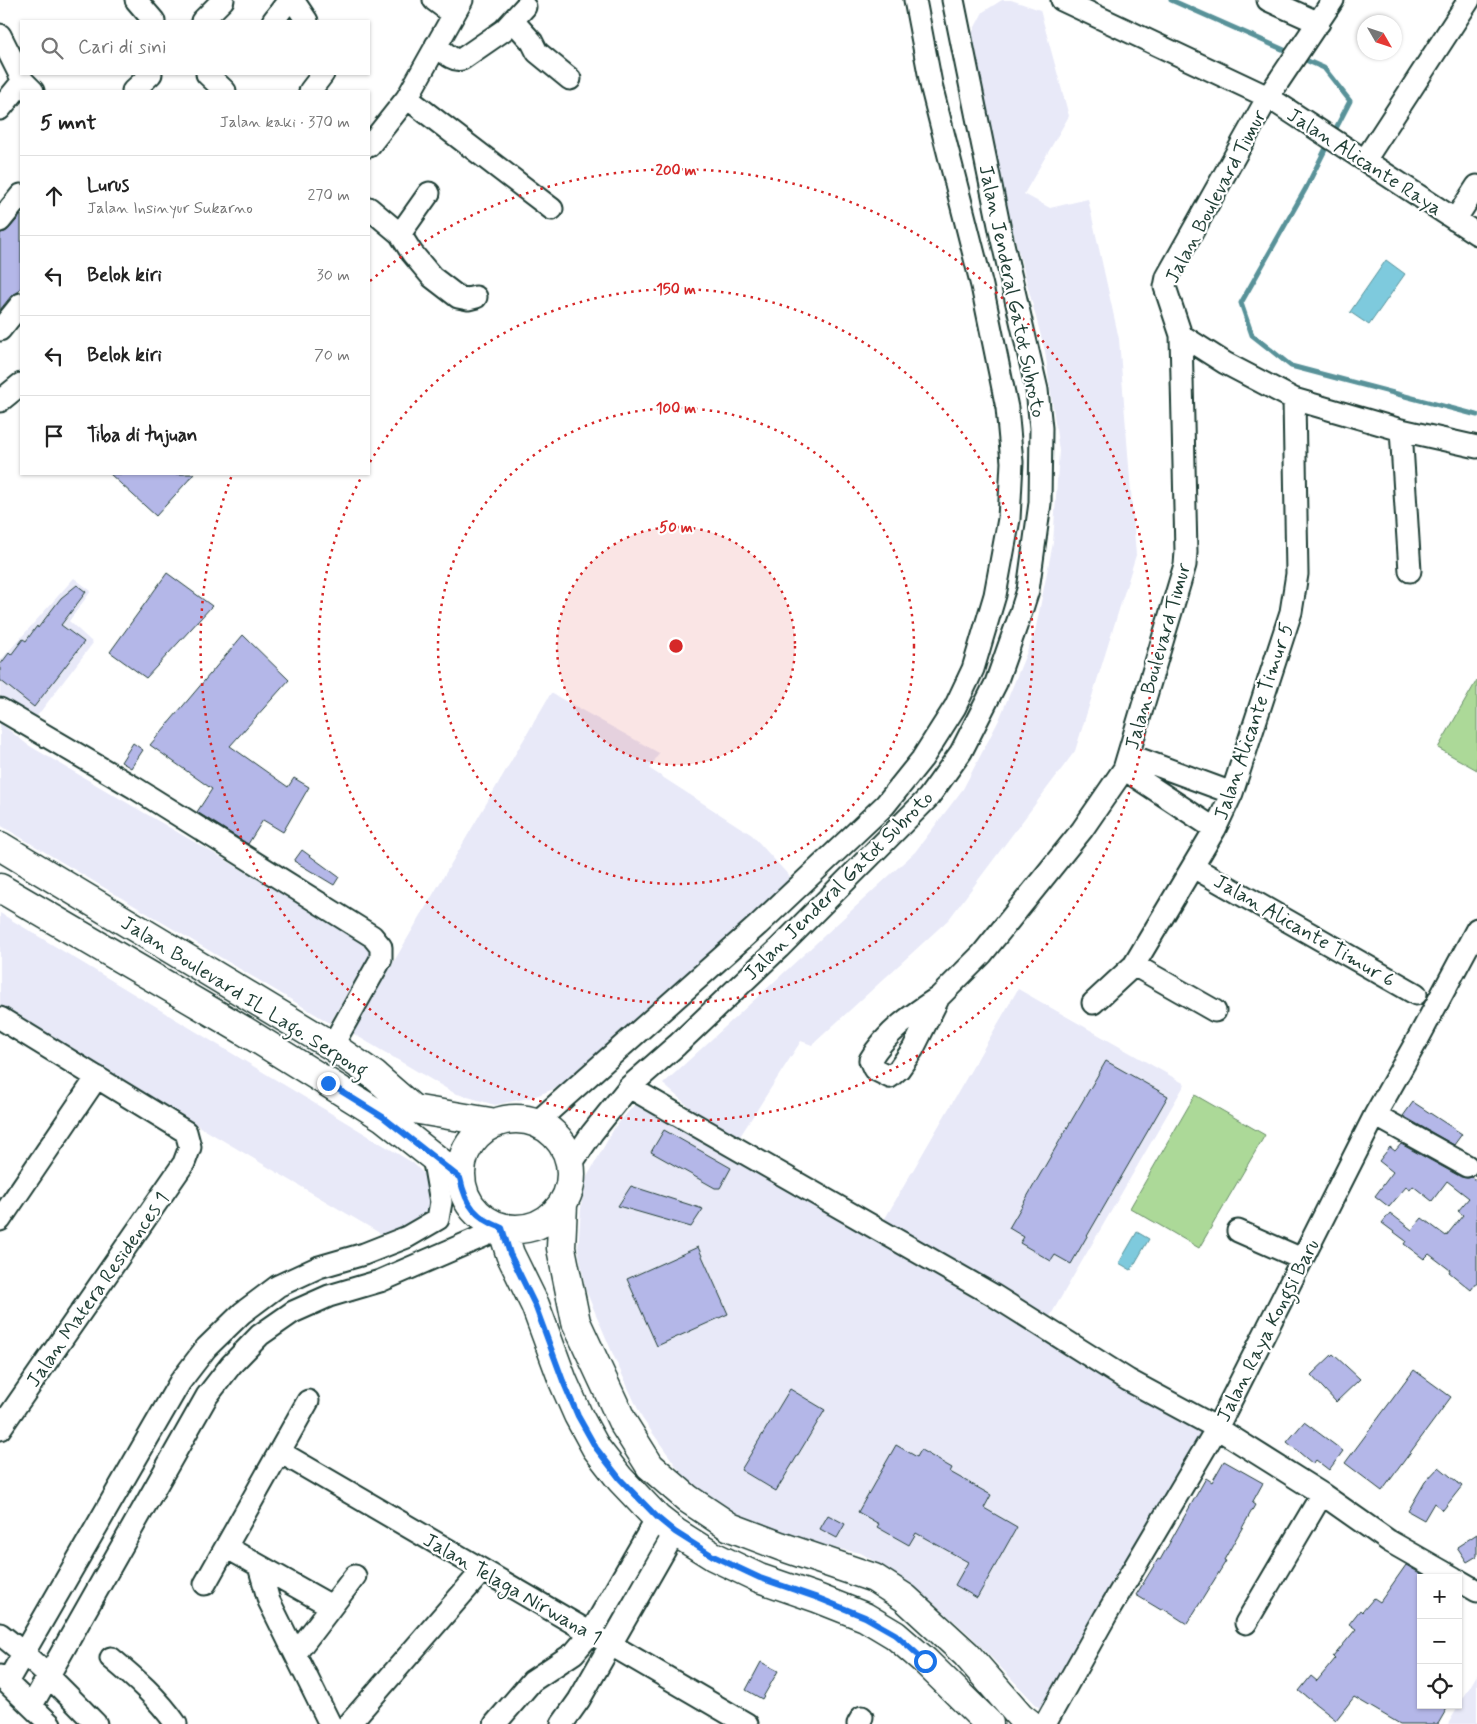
<!DOCTYPE html>
<html lang="id">
<meta charset="utf-8">
<style>
body{margin:0;font-family:Mynerve,sans-serif;background:#f2f2f2;color:#222}
.controls{position:absolute;right:15px;bottom:15px;display:grid;overflow:hidden;border-radius:0px;box-shadow:0 1px 4px #0004}
.controls button{width:45px;height:45px;display:grid;place-items:center;padding:0;border:0;border-bottom:1px solid #e0e0e0;background:#fff;color:#222;font:25px sans-serif}
.compass{position:absolute;left:1357px;top:15px;width:45px;height:45px;border-radius:50%;background:#fff;box-shadow:0 1px 4px #0004;rotate:129deg}
.stop{position:absolute;width:15px;height:15px;margin:-11px;border:4px solid #1a73e8;border-radius:50%;background:#fff}
.stop.end{background:#1a73e8;border-color:#fff;box-shadow:0 1px 5px #0008}
.list{margin:0;padding:0;list-style:none}
h2{display:flex;justify-content:space-between;align-items:center;height:65px;margin:0;padding:0 20px;font-size:21px}
h2 small{font-size:16px;font-weight:400;color:#767676}
.list li{display:grid;grid-template-columns:32px 1fr auto;gap:15px;align-items:center;box-sizing:border-box;height:80px;padding:0 20px;border-top:1px solid #e0e0e0}
.list b{display:block;font-size:19px;white-space:nowrap}
.list p{margin:0;font-size:16px;white-space:nowrap;color:#767676}
.list em{font-size:16px;font-style:normal;color:#767676}
.icon{flex:none;width:28px;height:28px;fill:none;stroke:currentColor;stroke-width:2;stroke-linecap:round;stroke-linejoin:round}
.map{position:relative;flex:none;width:1477px;height:1724px;overflow:hidden}
.search{position:absolute;background:#fff;box-shadow:0 1px 4px #0004;left:20px;top:20px;width:350px;height:55px;display:flex;align-items:center;gap:12px;box-sizing:border-box;padding:0 18px;border-radius:0px;color:#767676;font-size:19px}
.panel{position:absolute;background:#fff;box-shadow:0 1px 4px #0004;left:20px;top:90px;width:350px;height:385px;border-radius:0px}
.map>svg:first-child{display:block}
.built{fill:#e8e9f8}
.green{fill:#acd998;stroke:#668b66}
.water{fill:#7ecadd;stroke:#589299}
.lines{fill:none;stroke-linecap:round;stroke-linejoin:round}
.stream{stroke:#589299;stroke-width:5}
.building{fill:#b4b7e8;stroke:#1f3d34}
.minor-casing{stroke:#1f3d34;stroke-width:25}
.major-casing{stroke:#1f3d34;stroke-width:31}
.minor{stroke:#fff;stroke-width:21}
.major{stroke:#fff;stroke-width:28}
.route{stroke:#1a73e8;stroke-width:6}
.ring{fill:none;stroke:#d62828;stroke-width:2.5;stroke-dasharray:2.5 5}
.labels{text-anchor:middle;stroke-width:4.5;stroke-linejoin:round;paint-order:stroke}
.street-label{font-size:20px;fill:#1f3d34;stroke:#fff}
.centre{fill:#d62828;stroke:#fff;stroke-width:2.5}
.ring-label{font-size:15px;text-anchor:middle;font-weight:bold;fill:#d62828;stroke:#fff;stroke-width:4.5;stroke-linejoin:round;paint-order:stroke}
</style>
<div class="map">
<svg width="1477" height="1724" viewBox="0 0 1477 1724">
<rect width="100%" height="100%" fill="#fff"/>
<filter id="ink" filterUnits="userSpaceOnUse"><feTurbulence type="fractalNoise" baseFrequency=".02" numOctaves="2"/><feDisplacementMap in="SourceGraphic" scale="10" xChannelSelector="R" yChannelSelector="G"/><feConvolveMatrix kernelMatrix="1 2 1 2 8 2 1 2 1" color-interpolation-filters="sRGB"/></filter>
<g filter="url(#ink)">
<path class="built" d="M1002 0H1011L1040 10 1069 116 1024 194 1050 208 1088 199 1119 339 1136 555 1075 751 949 919 812 1045 801 1041 737 1141 695 1112 663 1084 915 852 963 789 999 720 1035 632 1053 543 1059 451 1045 351 964 48 983 12Z
M74 578 91 591 69 621 93 643 34 720 0 697V661Z
M551 693 659 753 650 769 752 835 792 879 572 1082 533 1097 495 1105 454 1093 352 1033Z
M0 723 28 745 374 947 330 1023 0 825Z
M0 913 413 1163 431 1181 432 1203 422 1219 383 1235 0 1009Z
M1018 989 1185 1084 1049 1318 883 1222Z
M636 1103 1198 1428 1204 1434 1042 1711 970 1635 915 1587 861 1553 808 1543 747 1523 684 1477 642 1418 615 1359 586 1291 578 1248 583 1184 615 1127Z
M1477 1675V1724H1448Z"/>
<path class="green" d="M1477 680V770L1438 748Z
M1195 1095 1265 1135 1199 1248 1130 1208Z"/>
<path class="water" d="M1386 260 1405 274 1369 325 1350 312Z
M1137 1232 1149 1239 1131 1270 1119 1263Z"/>
<g class="lines">
<path class="stream" d="M1171 0 1291 53
M1301 58 1324 68 1350 101 1333 134
M1329 142 1306 188 1241 303 1252 335 1291 366 1477 415"/>
</g>
<path class="building" d="M21 215V287L18 292 11 296 0 310V233L5 232 9 229Z
M110 474H194L156 516Z
M167 573 212 606 146 678 110 652Z
M77 585 86 592 61 625 84 642 34 707 0 680V665L9 653 11 655 23 639 26 641 37 626 38 628 61 598Z
M243 635 289 680 230 746 288 787 294 778 309 787 283 832 263 820 248 844 197 812 212 789 150 745Z
M133 743 143 750 131 768 121 762Z
M302 850 339 877 334 885 294 861Z
M1106 1061 1168 1096 1071 1264 1055 1255 1051 1261 1020 1243 1024 1237 1009 1228Z
M1413 1102 1462 1134 1454 1145 1403 1116Z
M664 1130 731 1168 720 1188H715L651 1152Z
M1401 1144 1461 1177 1467 1178 1472 1177 1477 1181V1282L1471 1290 1449 1272 1450 1270 1429 1254 1424 1259 1404 1244 1406 1241 1382 1223 1390 1213 1412 1230 1422 1218 1446 1236 1463 1215 1458 1211 1469 1198 1447 1181 1432 1201 1413 1186 1410 1190 1406 1187 1389 1207 1375 1196 1393 1172 1379 1161 1390 1147 1395 1151Z
M631 1186 703 1209 691 1227 618 1206Z
M698 1247 728 1314 657 1346 627 1279Z
M1333 1354 1360 1379 1336 1402 1311 1375Z
M1414 1370 1451 1397 1382 1491 1345 1463Z
M790 1389 825 1410 776 1491 741 1470Z
M1304 1422 1343 1451 1329 1470 1316 1460 1313 1464 1287 1442Z
M896 1445 917 1457 921 1450 952 1468 950 1472 991 1495 984 1508 1017 1527 977 1598 955 1585 968 1562 916 1533 909 1545 877 1527 879 1524 858 1512Z
M1224 1461 1263 1483 1252 1503 1255 1505 1224 1560 1226 1561 1187 1624 1162 1608 1161 1610 1136 1595 1158 1559 1160 1560 1206 1478 1212 1482Z
M1439 1467 1462 1486 1443 1510 1434 1503 1424 1520 1408 1511 1425 1482Z
M828 1515 845 1524 837 1538 820 1529Z
M1477 1534V1556L1467 1562 1457 1547Z
M1406 1565 1428 1578H1421V1705H1449L1438 1724H1400L1354 1697 1336 1720 1299 1691 1311 1676 1317 1681 1335 1659 1333 1657 1356 1629 1349 1624 1360 1610 1362 1612 1374 1598 1380 1602Z
M761 1662 778 1671 762 1699 746 1690Z"/>
<g class="lines">
<defs>
<path id="minor" d="M136 0 154 21
M293 0 307 21
M434 0 453 14
M1062 0 1268 97 1477 234
M1268 0 1319 23
M202 21 223 0
M273 21 289 0
M513 21 532 42 537 52 570 79
M0 35 23 81 33 91
M436 45C444 51 452 62 462 59L504 30 525 7
M207 74 225 91
M133 91 151 74
M310 91 323 74
M407 98 552 209
M0 109 23 81
M369 146 407 98 462 0
M1365 160 1469 0
M369 208 400 234 412 253 432 277 458 297 468 299 476 297
M1455 220 1477 186
M0 221 21 195
M400 234 429 193
M0 330 21 304
M1181 335 1225 363 1294 399 1401 430 1477 447
M0 401 21 384
M1401 430 1410 571
M0 709 135 788 372 936 381 947V959L332 1046
M1129 755 1232 793
M1124 769 1215 829
M1193 867 1416 994
M1134 965 1215 1011
M939 997C913 1014 886 1032 870 1060L874 1069 890 1077 899 1069 913 1049 939 997 982 954 1082 830 1124 769 1185 565 1186 552 1181 335 1165 287 1167 277 1268 97 1333 0
M1093 1003 1134 965 1215 829 1232 793 1291 612 1297 574 1294 399
M0 1018 186 1132 190 1147 184 1163 0 1429
M629 1087 993 1295 1128 1380 1217 1428 1322 1494 1389 1541 1454 1578
M1375 1115 1467 1166
M537 1122 758 925 885 805 922 759 955 707 973 669 995 595 1009 519 1012 462 1007 408 982 286 932 89 915 0
M571 1164 592 1133 629 1087 677 1045 779 948 928 798 961 752 996 683 1020 615 1028 590 1040 503 1041 428 1037 390 1001 235 953 0
M0 1220 97 1077
M1238 1231 1302 1259
M280 1452 747 1724
M226 1547 331 1606
M259 1566 269 1601 330 1724
M1458 1580 1477 1591
M205 1584 308 1401
M1246 1623 1322 1494
M0 1634C35 1661 65 1692 96 1724
M296 1653 355 1576
M111 1658C135 1678 158 1698 176 1724
M0 1676 50 1724
M7 1682 180 1382 206 1348 242 1313 278 1286 319 1267 364 1254 407 1237 438 1219 441 1202 433 1157
M32 1705 207 1396 231 1365 260 1335 293 1312 329 1296 380 1281 502 1228
M349 1724 482 1571
M495 1724 532 1681 574 1653 590 1634 657 1518
M562 1724 579 1700 675 1532
M858 1724 862 1717
M1045 1724 1105 1617 1217 1428 1375 1115 1419 1037 1477 929"/>
<path id="major" d="M0 846 332 1046 374 1075 413 1109 496 1123
M0 888 243 1030 383 1117 460 1178
M461 1174a55 55 0 1 1 110 0a55 55 0 1 1-110 0Z
M563 1204 561 1248 576 1322 623 1423 650 1466 688 1499 730 1527 780 1546 874 1578 905 1598 966 1654 1020 1716 1030 1724
M502 1228 510 1254 535 1305 563 1381 578 1415 596 1448 620 1479 657 1518 675 1532 713 1556 759 1578 817 1598 865 1617 895 1635 925 1661 989 1724"/>
</defs>
<use href="#minor" class="minor-casing"/>
<use href="#major" class="major-casing"/>
<use href="#minor" class="minor"/>
<use href="#major" class="major"/>
</g>
</g>
<g class="lines" filter="url(#ink)">
<path class="route" d="M328 1083 383 1117 460 1178C466 1206 476 1218 502 1228L510 1254 535 1305 563 1381 578 1416 596 1448 620 1479 658 1518 675 1532 713 1556 760 1578 818 1598 865 1617 895 1634 925 1661"/>
</g>
<circle cx="676" cy="646" r="119" fill="#d62828" fill-opacity=".12"/>
<g class="ring">
<circle cx="676" cy="646" r="119"/>
<circle cx="676" cy="646" r="238"/>
<path d="M370 462A357 357 0 1 1 362 476"/>
<path d="M370 281A476 476 0 1 1 232 475"/>
</g>
<g class="labels">
<g class="street-label">
<text transform="translate(1365 161) rotate(33)" y="7">Jalan Alicante Raya</text>
<text transform="translate(1215 196) rotate(-62)" y="7">Jalan Boulevard Timur</text>
<text transform="translate(1013 291) rotate(78)" y="7">Jalan Jenderal Gatot Subroto</text>
<text transform="translate(1157 656) rotate(-74)" y="7">Jalan Boulevard Timur</text>
<text transform="translate(1253 721) rotate(-71)" y="7">Jalan Alicante Timur 5</text>
<text transform="translate(838 885) rotate(-45)" y="7">Jalan Jenderal Gatot Subroto</text>
<text transform="translate(1305 930) rotate(30)" y="7">Jalan Alicante Timur 6</text>
<text transform="translate(245 996) rotate(32)" y="7">Jalan Boulevard IL Lago. Serpong</text>
<text transform="translate(97 1289) rotate(-55)" y="7">Jalan Matera Residences 1</text>
<text transform="translate(1267 1330) rotate(-63)" y="7">Jalan Raya Kongsi Baru</text>
<text transform="translate(513 1588) rotate(30)" y="7">Jalan Telaga Nirwana 1</text>
</g>
</g>
<circle cx="676" cy="646" r="8" class="centre"/>
<g class="ring-label">
<text x="676" y="175">200 m</text>
<text x="676" y="294">150 m</text>
<text x="676" y="413">100 m</text>
<text x="676" y="532">50 m</text>
</g>
</svg>
<div class="controls">
<button>+</button>
<button>−</button>
<button><svg class="icon" aria-label="locate" viewBox="0 0 24 24"><circle cx="12" cy="12" r="6"/><path d="M12 2v4M12 18v4M2 12h4M18 12h4"/></svg></button>
</div>
<svg class="compass" viewBox="-18 -18 36 36"><path d="M0-13l5 13h-10z" fill="#e53935"/><path d="M0 13l5-13h-10z" fill="#767676"/></svg>
<div class="stop" style="left:925px;top:1661px"></div>
<div class="stop end" style="left:328px;top:1083px"></div>
<div class="search"><svg class="icon" aria-label="search" viewBox="0 0 24 24"><circle cx="10" cy="10" r="6"/><path d="M15 15l6 6"/></svg>Cari di sini</div>
<section class="panel">
<h2>5 mnt<small>Jalan kaki · 370 m</small></h2>
<ul class="list">
<li><svg class="icon" aria-label="ahead" viewBox="0 0 24 24"><path d="M12 20V5M6 11l6-6 6 6"/></svg><div><b>Lurus</b><p>Jalan Insinyur Sukarno</p></div><em>270 m</em></li>
<li><svg class="icon" aria-label="left" viewBox="0 0 24 24"><path d="M17 20v-9H6M10 6l-5 5 5 5"/></svg><div><b>Belok kiri</b></div><em>30 m</em></li>
<li><svg class="icon" aria-label="left" viewBox="0 0 24 24"><path d="M17 20v-9H6M10 6l-5 5 5 5"/></svg><div><b>Belok kiri</b></div><em>70 m</em></li>
<li><svg class="icon" aria-label="arrive" viewBox="0 0 24 24"><path d="M6 21V4h12l-3 4 3 4H6"/></svg><div><b>Tiba di tujuan</b></div></li>
</ul>
</section>
</div>
